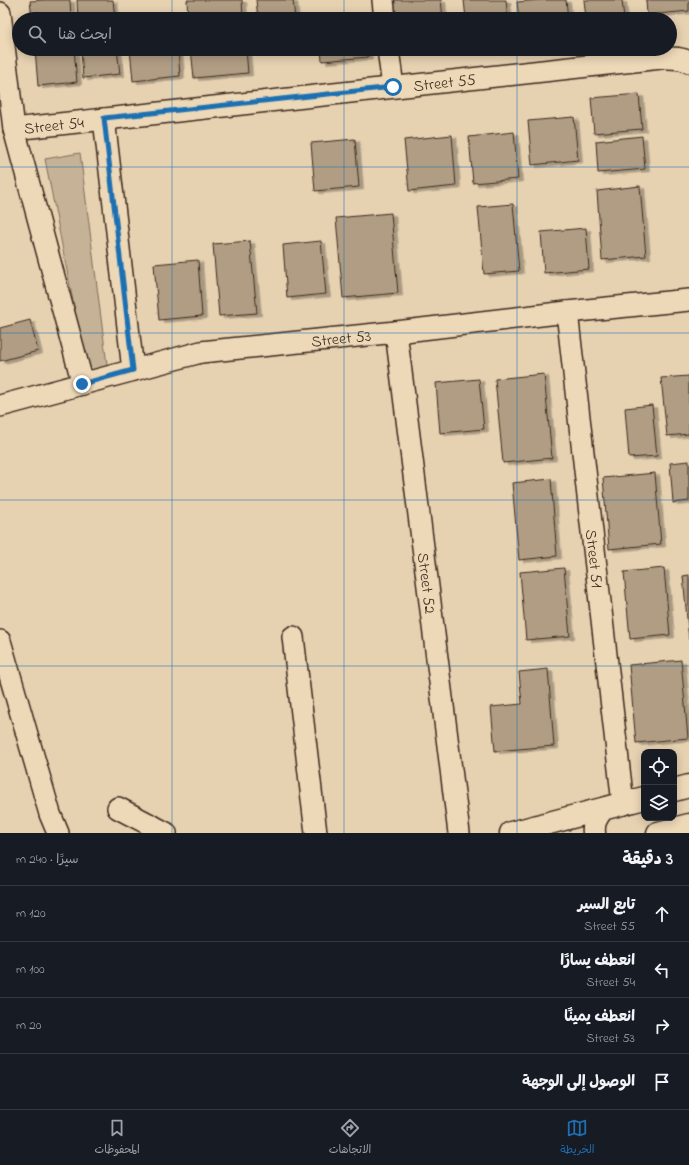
<!DOCTYPE html>
<html lang="ar">
<meta charset="utf-8">
<style>
body{margin:0;font-family:"Indie Flower","Playpen Sans Arabic",sans-serif;background:#242831;color:#f1f3f6;direction:rtl}
.controls{position:absolute;right:12px;bottom:12px;display:grid;overflow:hidden;border-radius:8px;box-shadow:0 2px 10px #0003}
.controls button{width:36px;height:36px;display:grid;place-items:center;padding:0;border:0;border-bottom:1px solid #363941;background:#171b24;color:#f1f3f6;font:20px sans-serif}
.stop{position:absolute;width:12px;height:12px;margin:-9px;border:3px solid #1f6fb2;border-radius:50%;background:#fff}
.stop.end{background:#1f6fb2;border-color:#fff;box-shadow:0 1px 4px #0008}
.list{margin:0;padding:0;list-style:none}
h2{display:flex;justify-content:space-between;align-items:center;height:52px;margin:0;padding:0 16px;font-size:17px}
h2 small{font-size:13px;font-weight:400;color:#9ea1a6}
.list li{display:grid;grid-template-columns:26px 1fr auto;gap:12px;align-items:center;box-sizing:border-box;height:56px;padding:0 16px;border-top:1px solid #363941}
.list b{display:block;font-size:15px;white-space:nowrap}
.list p{margin:0;font-size:13px;white-space:nowrap;color:#9ea1a6}
.list em{font-size:13px;font-style:normal;color:#9ea1a6}
.icon{flex:none;width:22px;height:22px;fill:none;stroke:currentColor;stroke-width:2;stroke-linecap:round;stroke-linejoin:round}
.map{position:relative;flex:none;width:689px;height:833px;overflow:hidden;direction:ltr}
.search{position:absolute;background:#171b24;box-shadow:0 2px 10px #0003;left:12px;right:12px;top:12px;height:44px;display:flex;align-items:center;gap:10px;box-sizing:border-box;padding:0 14px;border-radius:22px;color:#9ea1a6;font-size:15px}
.sheet{height:276px;background:#171b24}
nav{display:flex;justify-content:space-around;align-items:center;box-sizing:border-box;height:56px;border-top:1px solid #363941;background:#171b24;font-size:11px;color:#9ea1a6}
nav a{display:grid;justify-items:center;gap:2px}
nav .on{color:#1f6fb2}
.map>svg:first-child{display:block}
.green{fill:#c6b296;stroke:#806e5a}
.building{fill:#b19d83;stroke:#3b2a1e;filter:url(#shadow)}
.lines{fill:none;stroke-linecap:round;stroke-linejoin:round}
.minor-casing{stroke:#3b2a1e;stroke-width:24}
.major-casing{stroke:#3b2a1e;stroke-width:25}
.minor{stroke:#edd8b7;stroke-width:21}
.major{stroke:#edd8b7;stroke-width:22}
.route{stroke:#1f6fb2;stroke-width:5}
.grid{fill:none;stroke:#1f6fb2;stroke-width:1;stroke-opacity:0.55}
.labels{text-anchor:middle;stroke-width:3;stroke-linejoin:round;paint-order:stroke}
.street-label{font-size:16px;fill:#3b2a1e;stroke:#edd8b7}
</style>
<div class="map">
<svg width="689" height="833" viewBox="0 0 689 833">
<defs>
<filter id="shadow"><feDropShadow dx="4.5" dy="2.5" stdDeviation="0" flood-color="#0004"/></filter>
</defs>
<rect width="100%" height="100%" fill="#e6d1b1"/>
<filter id="ink" filterUnits="userSpaceOnUse"><feTurbulence type="fractalNoise" baseFrequency=".025" numOctaves="2"/><feDisplacementMap in="SourceGraphic" scale="8" xChannelSelector="R" yChannelSelector="G"/><feConvolveMatrix kernelMatrix="1 2 1 2 8 2 1 2 1" color-interpolation-filters="sRGB"/></filter>
<g filter="url(#ink)">
<path class="green" d="M80 153 108 373 88 377 45 159Z"/>
<path class="building" d="M45 0H70L71 19H32L30 1Z
M77 0H113L115 19H78Z
M187 0H242L243 19H188Z
M256 0H293L295 19H258Z
M388 0H441L443 19H389Z
M464 0H506L508 19H466Z
M542 0H566L568 19H519L517 2Z
M584 0H622L624 19H586Z
M646 0H689V11L647 15Z
M364 13V19H318V18Z
M35 49H74L77 82 38 86Z
M81 49H117L120 74 83 78Z
M130 49H178L180 76 133 81Z
M191 49H246L248 73 194 78Z
M321 49H367L368 57 322 61Z
M639 94 642 129 594 133 591 98Z
M574 117 578 160 532 165 528 121Z
M514 132 518 179 473 183 469 137Z
M452 135 456 186 409 191 404 140Z
M642 136 645 169 598 173 596 141Z
M355 139 359 187 315 191 311 143Z
M640 186 646 256 602 260 597 191Z
M513 204 519 271 484 274 478 207Z
M391 213 398 293 343 298 336 218Z
M586 228 589 269 544 273 541 232Z
M250 241 257 313 219 316 213 244Z
M321 241 326 294 287 298 283 245Z
M198 260 202 316 159 320 154 264Z
M30 320 38 351 0 361V328Z
M544 374 552 458 503 463 495 379Z
M689 376V434L667 436 661 378Z
M479 379 484 429 440 433 436 383Z
M652 405 657 456 629 458 625 408Z
M689 461V501L673 503 670 463Z
M655 473 661 544 609 549 603 478Z
M551 479 557 556 519 560 512 483Z
M564 568 570 636 526 640 520 572Z
M664 568 670 635 630 639 624 572Z
M689 575V640L683 576Z
M681 660 688 738 636 743 629 665Z
M548 669 554 746 495 751 491 707 522 704 519 672Z"/>
<g class="lines">
<defs>
<g id="minor">
<path d="M383 0 385 19"/>
<path d="M0 13 14 129 83 384"/>
<path d="M388 49 393 87"/>
<path d="M104 119 133 370"/>
<path id="s1" d="M14 129 661 58C671 58 681 57 689 62"/>
<path id="s2" d="M567 312 623 804"/>
<path id="s3" d="M396 332 459 833"/>
<path id="s4" d="M0 406 201 352 396 332 567 312 689 300"/>
<path d="M293 637 316 833"/>
<path d="M0 641 50 814 58 833"/>
<path d="M118 808 166 833"/>
</g>
<path id="major" d="M674 790 689 786
M511 833 644 798
M594 833C593 823 596 818 602 810
M658 833 689 825"/>
</defs>
<use href="#minor" class="minor-casing"/>
<use href="#major" class="major-casing"/>
<use href="#minor" class="minor"/>
<use href="#major" class="major"/>
</g>
</g>
<g class="lines" filter="url(#ink)">
<path class="route" d="M82 384 133 370 104 118 393 87"/>
</g>
<path class="grid" d="M172 0V19M344 0V19M517 0V19M172 49V833M344 49V833M517 49V833M0 167H689M0 333H689M0 500H689M0 666H689"/>
<g class="labels">
<g class="street-label">
<text dy="6" stroke="none"><textPath href="#s1" startOffset="433">Street 55</textPath></text>
<text dy="6" stroke="none"><textPath href="#s1" startOffset="40">Street 54</textPath></text>
<text dy="6" stroke="none"><textPath href="#s4" startOffset="349">Street 53</textPath></text>
<text dy="6" stroke="none"><textPath href="#s2" startOffset="248">Street 51</textPath></text>
<text dy="6" stroke="none"><textPath href="#s3" startOffset="253">Street 52</textPath></text>
</g>
</g>
</svg>
<div class="controls">
<button><svg class="icon" aria-label="locate" viewBox="0 0 24 24"><circle cx="12" cy="12" r="6"/><path d="M12 2v4M12 18v4M2 12h4M18 12h4"/></svg></button>
<button><svg class="icon" aria-label="layers" viewBox="0 0 24 24"><path d="M12 4l9 5-9 5-9-5zM3 14l9 5 9-5"/></svg></button>
</div>
<div class="stop" style="left:393px;top:87px"></div>
<div class="stop end" style="left:82px;top:384px"></div>
<div class="search"><svg class="icon" aria-label="search" viewBox="0 0 24 24"><circle cx="10" cy="10" r="6"/><path d="M15 15l6 6"/></svg>ابحث هنا</div>
</div>
<section class="sheet">
<h2>3 دقيقة<small>سيرًا · 240 m</small></h2>
<ul class="list">
<li><svg class="icon" aria-label="ahead" viewBox="0 0 24 24"><path d="M12 20V5M6 11l6-6 6 6"/></svg><div><b>تابع السير</b><p>Street 55</p></div><em>120 m</em></li>
<li><svg class="icon" aria-label="left" viewBox="0 0 24 24"><path d="M17 20v-9H6M10 6l-5 5 5 5"/></svg><div><b>انعطف يسارًا</b><p>Street 54</p></div><em>100 m</em></li>
<li><svg class="icon" aria-label="right" viewBox="0 0 24 24"><path d="M7 20v-9h11M14 6l5 5-5 5"/></svg><div><b>انعطف يمينًا</b><p>Street 53</p></div><em>20 m</em></li>
<li><svg class="icon" aria-label="arrive" viewBox="0 0 24 24"><path d="M6 21V4h12l-3 4 3 4H6"/></svg><div><b>الوصول إلى الوجهة</b></div></li>
</ul>
</section>
<nav>
<a class="on"><svg class="icon" aria-label="map" viewBox="0 0 24 24"><path d="M3 6l6-2 6 2 6-2v14l-6 2-6-2-6 2zM9 4v14M15 6v14"/></svg>الخريطة</a>
<a><svg class="icon" aria-label="directions" viewBox="0 0 24 24"><path d="M12 3l9 9-9 9-9-9zM9 14v-3h6M13 9l2 2-2 2"/></svg>الاتجاهات</a>
<a><svg class="icon" aria-label="saved" viewBox="0 0 24 24"><path d="M7 4h10v16l-5-4-5 4z"/></svg>المحفوظات</a>
</nav>
